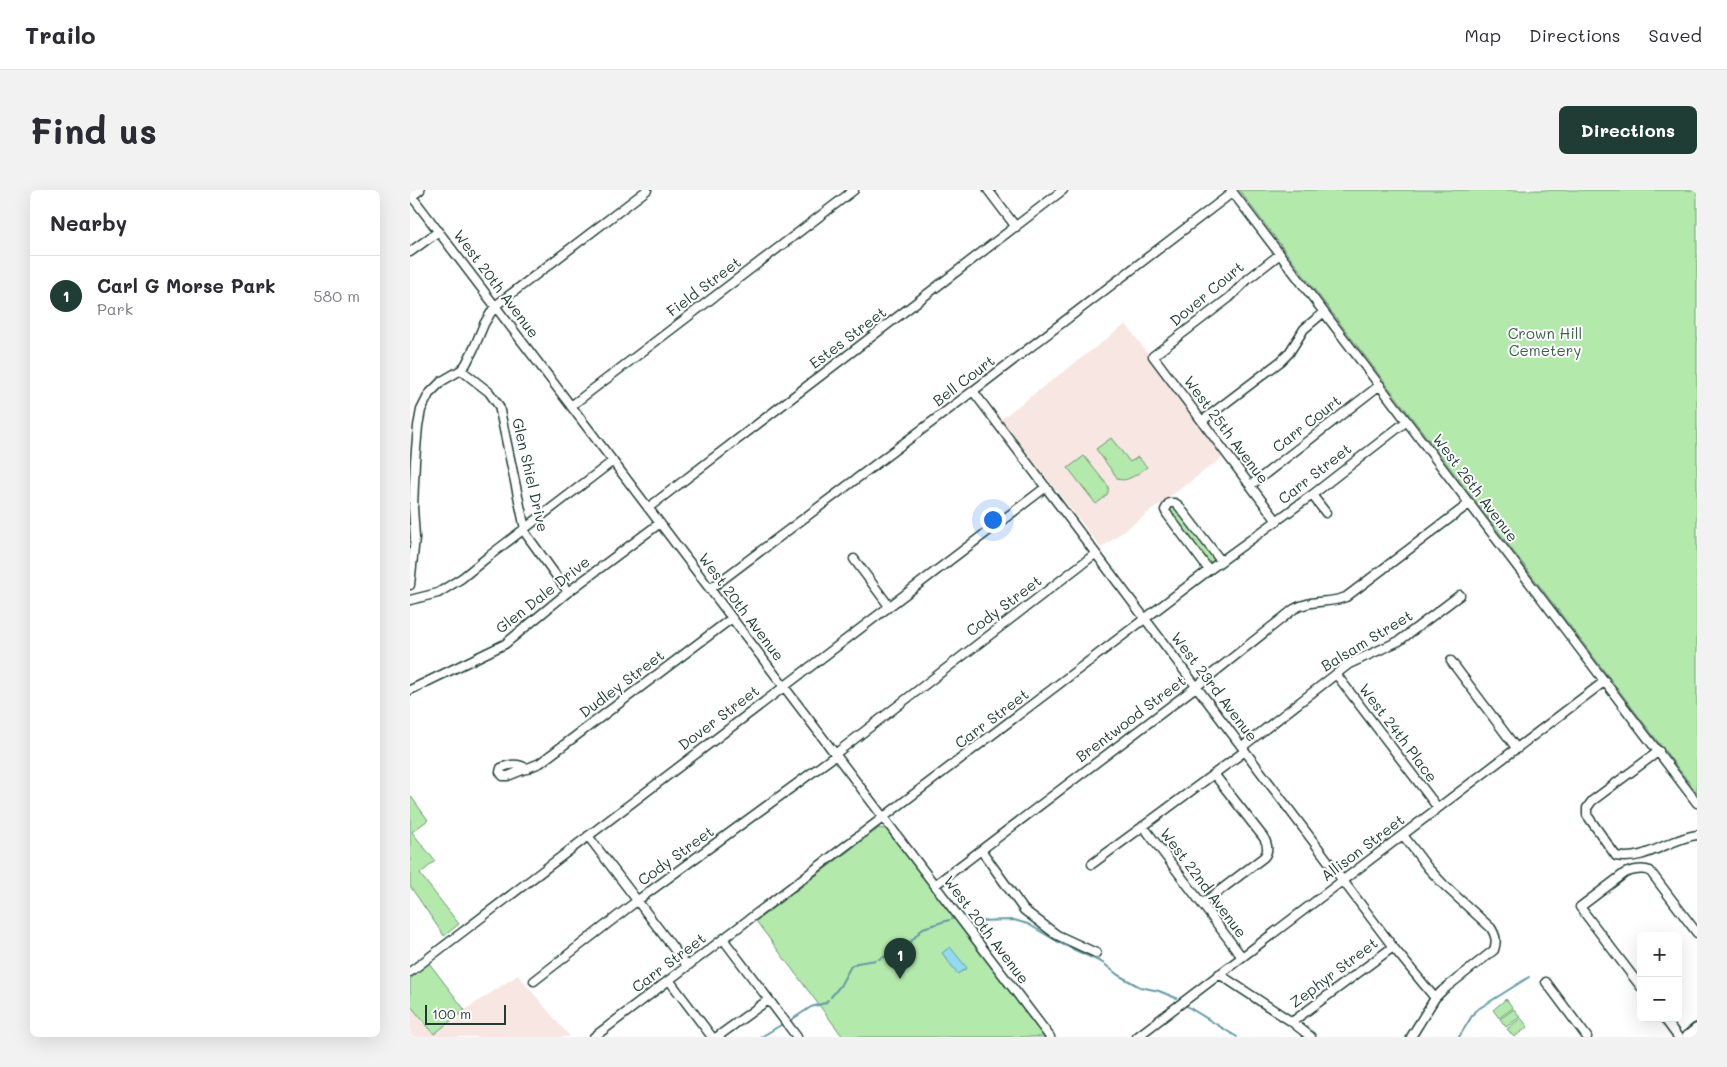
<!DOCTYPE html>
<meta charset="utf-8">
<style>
body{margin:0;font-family:Mali,sans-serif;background:#f2f2f3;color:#2b2b33}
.controls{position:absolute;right:15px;bottom:15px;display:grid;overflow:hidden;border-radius:8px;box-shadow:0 5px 20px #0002}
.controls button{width:45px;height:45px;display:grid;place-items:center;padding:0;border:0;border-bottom:1px solid #e1e1e2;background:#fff;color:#2b2b33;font:25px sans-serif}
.scale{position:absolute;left:15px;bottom:12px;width:81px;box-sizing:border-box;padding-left:5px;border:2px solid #1f3d34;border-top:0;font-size:14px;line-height:18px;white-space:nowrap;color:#1f3d34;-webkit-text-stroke:4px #fff;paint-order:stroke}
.you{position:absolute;left:582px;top:329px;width:18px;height:18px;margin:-12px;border:4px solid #fff;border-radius:50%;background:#1a73e8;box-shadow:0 0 0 8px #1a73e833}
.badge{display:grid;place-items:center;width:32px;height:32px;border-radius:50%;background:#1f3d34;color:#fff;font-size:16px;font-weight:700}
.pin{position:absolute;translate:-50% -41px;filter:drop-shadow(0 1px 2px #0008)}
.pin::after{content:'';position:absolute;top:26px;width:18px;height:15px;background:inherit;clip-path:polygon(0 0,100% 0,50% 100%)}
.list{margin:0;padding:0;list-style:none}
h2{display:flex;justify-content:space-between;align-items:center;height:65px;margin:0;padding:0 20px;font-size:21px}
h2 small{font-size:16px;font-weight:400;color:#7c7c81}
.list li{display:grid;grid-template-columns:32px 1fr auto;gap:15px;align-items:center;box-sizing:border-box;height:80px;padding:0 20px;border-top:1px solid #e1e1e2}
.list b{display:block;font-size:19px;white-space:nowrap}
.list p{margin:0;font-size:16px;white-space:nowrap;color:#7c7c81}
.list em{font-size:16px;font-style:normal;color:#7c7c81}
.map{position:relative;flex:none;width:1287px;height:847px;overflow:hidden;border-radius:8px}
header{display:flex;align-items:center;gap:30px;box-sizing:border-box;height:70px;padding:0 25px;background:#fff;border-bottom:1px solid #e1e1e2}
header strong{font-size:24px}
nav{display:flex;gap:28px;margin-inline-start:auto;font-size:18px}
.intro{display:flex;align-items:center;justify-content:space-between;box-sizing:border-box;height:120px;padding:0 30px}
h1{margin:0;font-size:35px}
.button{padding:12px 22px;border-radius:8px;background:#1f3d34;color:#fff;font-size:18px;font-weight:700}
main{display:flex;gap:30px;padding:0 30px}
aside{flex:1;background:#fff;border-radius:8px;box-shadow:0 5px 20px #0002}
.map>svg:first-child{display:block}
.built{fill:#f7e6e2}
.green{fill:#b3e9ab;stroke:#699370}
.water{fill:#91daf2;stroke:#639ba6}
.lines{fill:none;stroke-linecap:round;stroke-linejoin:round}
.stream{stroke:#639ba6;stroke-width:2}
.minor-casing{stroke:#1f3d34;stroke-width:11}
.major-casing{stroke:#1f3d34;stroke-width:14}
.minor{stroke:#fff;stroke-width:8}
.major{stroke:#fff;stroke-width:10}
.labels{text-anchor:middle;stroke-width:4;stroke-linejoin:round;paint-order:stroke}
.street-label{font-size:15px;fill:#1f3d34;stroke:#fff}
.park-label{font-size:15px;fill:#3d5f4c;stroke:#fff}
</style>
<header>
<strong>Trailo</strong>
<nav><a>Map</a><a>Directions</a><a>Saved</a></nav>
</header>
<div class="intro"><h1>Find us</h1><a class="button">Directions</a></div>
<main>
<aside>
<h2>Nearby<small></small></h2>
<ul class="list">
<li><span class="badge">1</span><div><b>Carl G Morse Park</b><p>Park</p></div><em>580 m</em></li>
</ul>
</aside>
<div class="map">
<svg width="1287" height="847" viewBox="0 0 1287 847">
<rect width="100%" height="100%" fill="#fff"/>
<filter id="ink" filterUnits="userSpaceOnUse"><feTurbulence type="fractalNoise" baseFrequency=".02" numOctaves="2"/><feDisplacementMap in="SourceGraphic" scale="10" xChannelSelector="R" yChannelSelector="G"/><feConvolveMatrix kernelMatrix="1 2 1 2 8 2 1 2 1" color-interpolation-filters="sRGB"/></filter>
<g filter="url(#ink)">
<path class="built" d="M716 134 813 267 691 358 591 229Z
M108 785 160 847H0V815L24 844 55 820Z"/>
<path class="green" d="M829 0H1287V603Z
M701 248 720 272 728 267 737 277C730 282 717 293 708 289L686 259Z
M674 266 698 296C700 306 693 308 686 314L658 278Z
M764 315 804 366 805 370 801 373 798 372 758 320 760 316Z
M0 605 18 630 2 642 25 671 10 684 49 734 34 746 0 696Z
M469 638 476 639 634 847H433L346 731Z
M19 773 55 820 24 844 0 815V789Z
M1096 809 1103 818 1089 828 1083 820Z
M1104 819 1110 827 1096 837 1090 829Z
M1111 828 1118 837 1104 847 1097 839Z"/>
<path class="water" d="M540 757 557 778 548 784 532 763Z"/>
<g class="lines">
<path class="stream" d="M557 728 566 731 604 730 618 734 650 753 693 773 708 785 730 797 749 801 766 808
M542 729H545
M496 757 513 738 539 730
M469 769 492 760
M421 807 430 796 441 776 447 773 466 770
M775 815 827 847
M381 830 401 817 415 813 418 810
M351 847 371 835
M1049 847 1065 821 1119 787"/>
<defs>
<path id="minor" d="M578 0 606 37
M821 0 1287 613
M0 4 640 847
M2 6 10 0
M0 62 29 41
M51 180 79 202 89 216 116 344 158 402
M563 201 983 757 1025 808
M161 216 444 0
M792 231 871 171 879 163 894 139 914 122
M841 295 970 195
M902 305 916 323
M238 318 653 0
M867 331 743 166 819 108 838 89 870 64
M444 369 479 416
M799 380 757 324 755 320 759 313H765L768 315 811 371
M0 395 5 348 3 317 5 271 8 236 11 220 19 204 32 191 51 180 56 174 64 158 74 134 85 116 237 0
M300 399 563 201 823 2
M0 410 28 403 52 388 79 366 203 271
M1041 471 1107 559
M926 484 1028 618
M0 500 95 454 158 402 250 333
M832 557 939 474 989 451 1050 405
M1249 561 1182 611 1177 618V625L1206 666C1235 672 1260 648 1287 645
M425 564 685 364
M117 579C109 573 99 574 91 578L90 582 93 586H98L130 573 322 428
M733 636 832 767
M993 645 1018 678 1034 695 1081 738C1086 746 1087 751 1084 760L1033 800 1025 808 1001 847
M178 646 277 776
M571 660 614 720 647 745 686 763
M682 674 835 561
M525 695 787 496 884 419C901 409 919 414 936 407L1060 313
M792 714 854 667C859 661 858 655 854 648L804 584
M313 749 387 847
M0 782 636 297
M809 784 882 832 901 847
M259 790 302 847
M124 791 228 710 426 565
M1136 792 1177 847
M1231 797 1170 717 1215 683C1223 680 1232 678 1240 681L1287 743
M1254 828 1268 847
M882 832 983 757
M184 847 799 380 902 305 997 231
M307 847 358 810
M727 847 1195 491"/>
<path id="major" d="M1277 847 1287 839"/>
</defs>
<use href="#minor" class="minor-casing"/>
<use href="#major" class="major-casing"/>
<use href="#minor" class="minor"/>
<use href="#major" class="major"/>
</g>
</g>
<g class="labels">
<g class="street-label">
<text transform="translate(86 94) rotate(53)" y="5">West 20th Avenue</text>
<text transform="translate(294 97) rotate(-37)" y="5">Field Street</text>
<text transform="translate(797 104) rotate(-40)" y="5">Dover Court</text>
<text transform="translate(438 148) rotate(-37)" y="5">Estes Street</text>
<text transform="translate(554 191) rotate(-37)" y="5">Bell Court</text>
<text transform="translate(897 234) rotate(-38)" y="5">Carr Court</text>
<text transform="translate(816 240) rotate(53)" y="5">West 25th Avenue</text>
<text transform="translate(905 284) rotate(-38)" y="5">Carr Street</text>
<text transform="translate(120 285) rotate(77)" y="5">Glen Shiel Drive</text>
<text transform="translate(1065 298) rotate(53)" y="5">West 26th Avenue</text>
<text transform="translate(133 405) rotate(-38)" y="5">Glen Dale Drive</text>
<text transform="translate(594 416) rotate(-37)" y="5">Cody Street</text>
<text transform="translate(331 417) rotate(53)" y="5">West 20th Avenue</text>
<text transform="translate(957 451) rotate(-31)" y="5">Balsam Street</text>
<text transform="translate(212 494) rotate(-37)" y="5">Dudley Street</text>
<text transform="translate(804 497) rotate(53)" y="5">West 23rd Avenue</text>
<text transform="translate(309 528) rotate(-37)" y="5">Dover Street</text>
<text transform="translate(582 529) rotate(-37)" y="5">Carr Street</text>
<text transform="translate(721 529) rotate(-37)" y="5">Brentwood Street</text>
<text transform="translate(988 543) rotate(53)" y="5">West 24th Place</text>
<text transform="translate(953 658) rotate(-37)" y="5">Allison Street</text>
<text transform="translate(266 666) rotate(-36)" y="5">Cody Street</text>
<text transform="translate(793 693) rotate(53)" y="5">West 22nd Avenue</text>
<text transform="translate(576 740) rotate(53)" y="5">West 20th Avenue</text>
<text transform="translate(259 773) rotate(-37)" y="5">Carr Street</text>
<text transform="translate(924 783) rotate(-37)" y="5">Zephyr Street</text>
</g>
<g class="park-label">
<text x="1135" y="149">Crown Hill<tspan x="1135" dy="17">Cemetery</tspan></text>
</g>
</g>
</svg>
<div class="controls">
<button>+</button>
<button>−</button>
</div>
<div class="scale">100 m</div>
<div class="you"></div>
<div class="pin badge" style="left:490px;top:789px">1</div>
</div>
</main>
